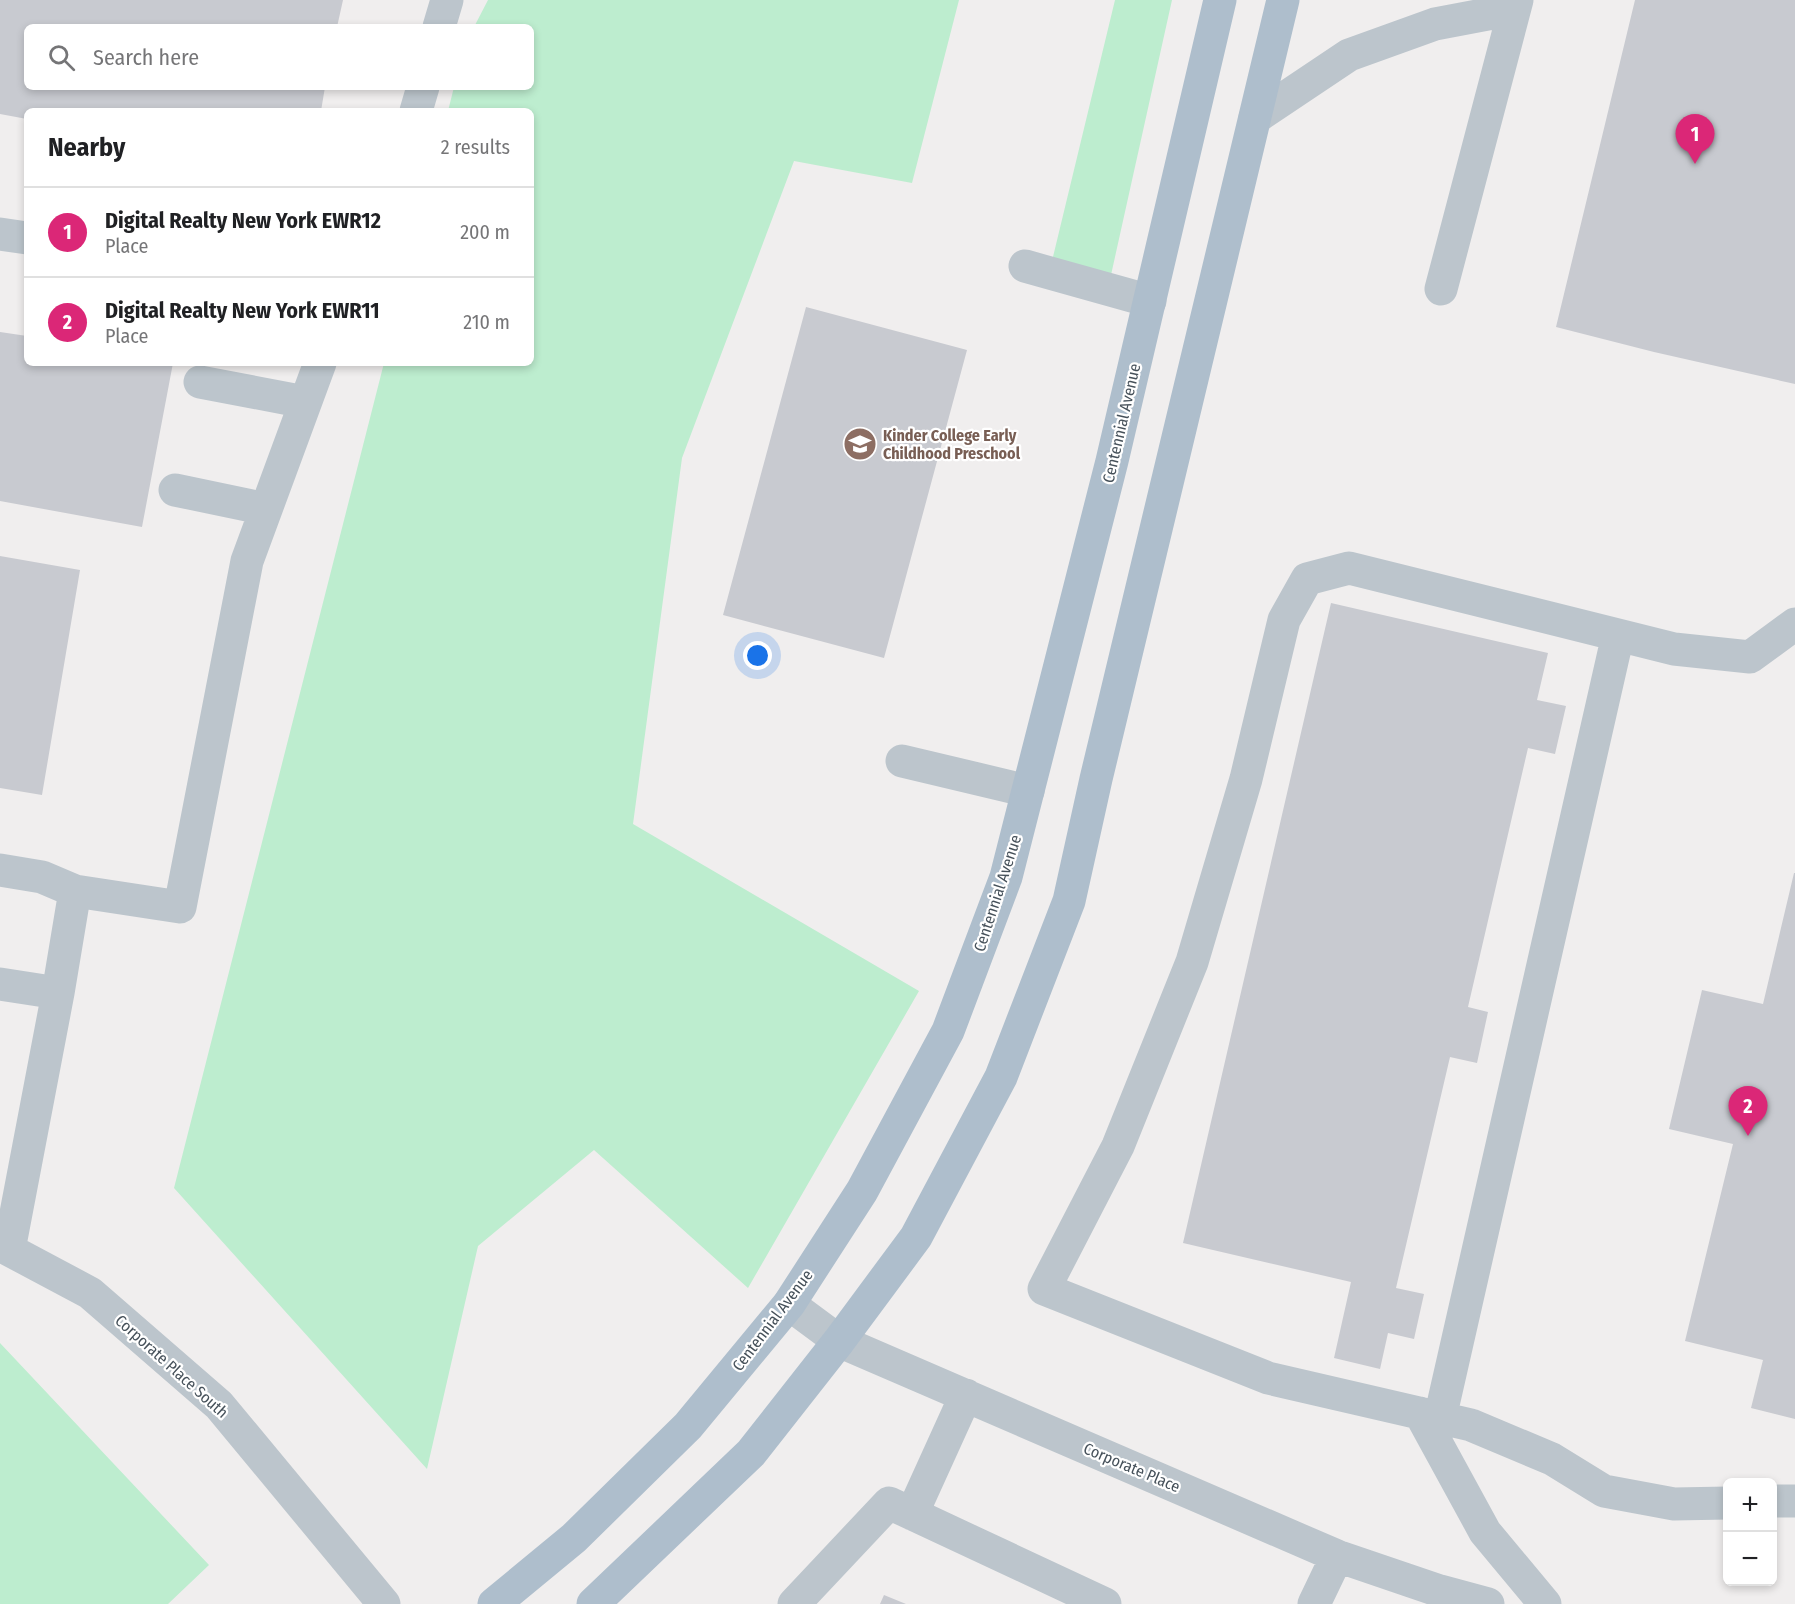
<!DOCTYPE html>
<meta charset="utf-8">
<style>
body{margin:0;font-family:"Fira Sans Condensed",sans-serif;background:#f6f6f6;color:#202124}
.controls{position:absolute;right:18px;bottom:18px;display:grid;overflow:hidden;border-radius:9px;box-shadow:0 3px 9px #0003}
.controls button{width:54px;height:54px;display:grid;place-items:center;padding:0;border:0;border-bottom:2px solid #e0e0e0;background:#fff;color:#202124;font:30px sans-serif}
.you{position:absolute;left:758px;top:656px;width:21px;height:21px;margin:-15px;border:4px solid #fff;border-radius:50%;background:#1a73e8;box-shadow:0 0 0 9px #1a73e833}
.badge{display:grid;place-items:center;width:39px;height:39px;border-radius:50%;background:#db2777;color:#fff;font-size:20px;font-weight:700}
.pin{position:absolute;translate:-50% -50px;filter:drop-shadow(0 2px 3px #0008)}
.pin::after{content:'';position:absolute;top:32px;width:21px;height:18px;background:inherit;clip-path:polygon(0 0,100% 0,50% 100%)}
.list{margin:0;padding:0;list-style:none}
h2{display:flex;justify-content:space-between;align-items:center;height:78px;margin:0;padding:0 24px;font-size:26px}
h2 small{font-size:20px;font-weight:400;color:#757577}
.list li{display:grid;grid-template-columns:39px 1fr auto;gap:18px;align-items:center;box-sizing:border-box;height:90px;padding:0 24px;border-top:2px solid #e0e0e0}
.list b{display:block;font-size:22px;white-space:nowrap}
.list p{margin:0;font-size:20px;white-space:nowrap;color:#757577}
.list em{font-size:20px;font-style:normal;color:#757577}
.icon{flex:none;width:33px;height:33px;fill:none;stroke:currentColor;stroke-width:2;stroke-linecap:round;stroke-linejoin:round}
.map{position:relative;flex:none;width:1795px;height:1604px;overflow:hidden}
.search{position:absolute;background:#fff;box-shadow:0 3px 9px #0003;left:24px;top:24px;width:510px;height:66px;display:flex;align-items:center;gap:15px;box-sizing:border-box;padding:0 21px;border-radius:9px;color:#757577;font-size:22px}
.panel{position:absolute;background:#fff;box-shadow:0 3px 9px #0003;left:24px;top:108px;width:510px;height:258px;border-radius:9px}
.map>svg:first-child{display:block}
.green{fill:#bdedcf}
.building{fill:#c8cad0}
.lines{fill:none;stroke-linecap:round;stroke-linejoin:round}
.minor{stroke:#bcc5cc;stroke-width:33}
.major{stroke:#aebecc;stroke-width:33}
.labels{text-anchor:middle;stroke-width:4.5;stroke-linejoin:round;paint-order:stroke}
.street-label{font-size:16px;fill:#46515a;stroke:#fff}
.education-label{font-size:16px;font-weight:bold;fill:#785e54;stroke:#fff;text-anchor:start}
</style>
<div class="map">
<svg width="1795" height="1604" viewBox="0 0 1795 1604">
<rect width="100%" height="100%" fill="#f0eeee"/>
<path class="green" d="M488 0H959L912 183 794 161 682 458 633 824 919 991 748 1288 594 1150 478 1246 427 1469 174 1188 384 363H531V111H448L454 87H531V27H474Z
M1115 0H1172L1111 275 1052 261Z
M0 1343 209 1565 168 1604H0Z"/>
<path class="building" d="M0 0H343L337 27H27V87H325L321 111H27V119L0 114Z
M1635 0H1795V384L1654 352 1556 327Z
M806 307 967 350 884 658 723 615Z
M0 332 27 336V363H173L142 527 0 501Z
M0 556 80 570 42 795 0 788Z
M1331 603 1548 653 1537 700 1566 706 1555 754 1528 748 1468 1007 1488 1012 1477 1063 1450 1057 1396 1288 1424 1294 1414 1339 1388 1333 1380 1369 1334 1358 1351 1282 1183 1243Z
M1794 873H1795V1419L1751 1408 1763 1360 1685 1341 1733 1144 1669 1129 1702 990 1763 1004Z
M884 1595 906 1604H880Z"/>
<g class="lines">
<path class="minor" d="M439 27 447 0
M416 111 423 87
M1255 118 1349 55 1435 24 1514 9
M0 234 27 238
M1025 266 1150 301
M1441 289 1517 0
M200 382 305 402
M175 490 266 509
M902 761 1028 791
M0 870 42 877 75 891
M0 984 58 993 9 1250
M58 993 75 891 180 907 247 561 320 363
M0 1245 90 1293 219 1405 384 1604
M789 1304 839 1341 1337 1556 1440 1591 1488 1604
M1420 1413 1485 1532 1545 1604
M1440 1418 1618 635
M1772 1501H1795
M1728 1503 1674 1504 1604 1491 1552 1459 1471 1425 1268 1378 1044 1289 1118 1146 1192 962 1246 779 1284 620 1307 579 1349 568 1674 649 1750 657 1795 624
M912 1514 966 1395
M794 1604 889 1503 1105 1604
M1314 1604 1337 1556"/>
<path class="major" d="M494 1604 574 1538 688 1426 789 1304 862 1191 948 1031 1006 877 1112 461 1220 0
M593 1604 751 1453 839 1341 916 1237 1001 1077 1069 901 1096 779 1283 0"/>
</g>
<defs>
<symbol id="school-disc" viewBox="-11 -11 22 22"><circle r="9.5" fill="#8d6e63" stroke="#fff"/><path d="M0-5L7-2L0 1L-7-2ZM-4 1L0 2.5L4 1V4Q0 6-4 4Z" fill="#fff"/></symbol>
</defs>
<g fill-rule="evenodd">
<use href="#school-disc" x="841" y="425" width="38" height="38"/>
</g>
<g class="labels">
<g class="street-label">
<text transform="translate(1121 423) rotate(-77)" y="6">Centennial Avenue</text>
<text transform="translate(997 893) rotate(-72)" y="6">Centennial Avenue</text>
<text transform="translate(772 1320) rotate(-53)" y="6">Centennial Avenue</text>
<text transform="translate(172 1366) rotate(42)" y="6">Corporate Place South</text>
<text transform="translate(1132 1467) rotate(23)" y="6">Corporate Place</text>
</g>
<g class="education-label">
<text x="883" y="441">Kinder College Early<tspan x="883" dy="18">Childhood Preschool</tspan></text>
</g>
</g>
</svg>
<div class="controls">
<button>+</button>
<button>−</button>
</div>
<div class="you"></div>
<div class="pin badge" style="left:1695px;top:164px">1</div>
<div class="pin badge" style="left:1748px;top:1136px">2</div>
<div class="search"><svg class="icon" aria-label="search" viewBox="0 0 24 24"><circle cx="10" cy="10" r="6"/><path d="M15 15l6 6"/></svg>Search here</div>
<section class="panel">
<h2>Nearby<small>2 results</small></h2>
<ul class="list">
<li><span class="badge">1</span><div><b>Digital Realty New York EWR12</b><p>Place</p></div><em>200 m</em></li>
<li><span class="badge">2</span><div><b>Digital Realty New York EWR11</b><p>Place</p></div><em>210 m</em></li>
</ul>
</section>
</div>
